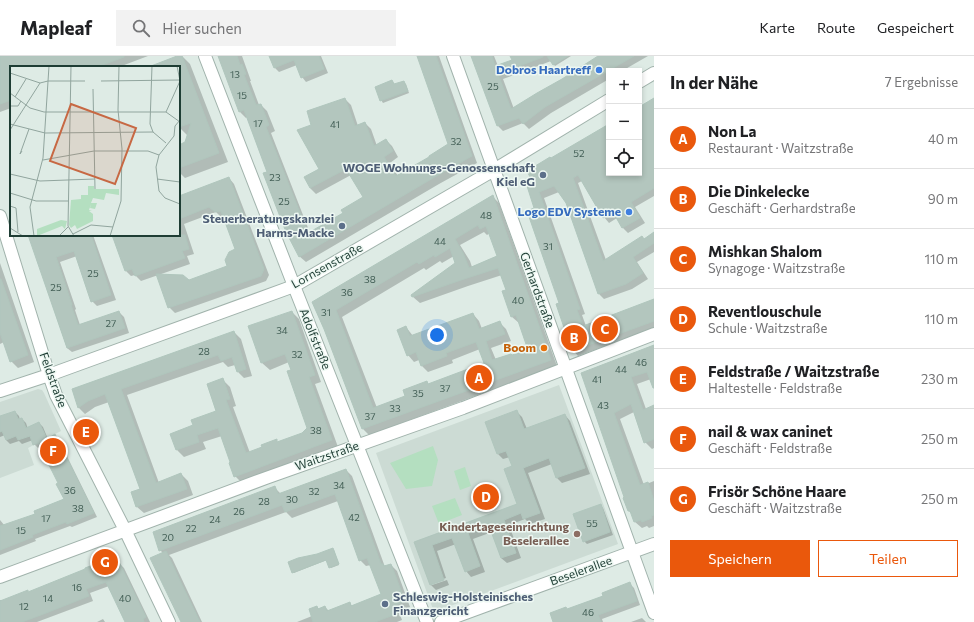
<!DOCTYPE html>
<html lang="de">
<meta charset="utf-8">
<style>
body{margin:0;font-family:Commissioner,sans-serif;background:#f2f2f2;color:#202124}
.controls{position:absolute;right:12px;top:12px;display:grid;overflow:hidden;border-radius:0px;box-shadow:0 2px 6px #0003}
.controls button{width:36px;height:36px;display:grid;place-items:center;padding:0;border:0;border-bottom:1px solid #e0e0e0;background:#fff;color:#202124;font:20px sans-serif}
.you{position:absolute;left:437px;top:279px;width:14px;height:14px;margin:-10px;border:3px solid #fff;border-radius:50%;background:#1a73e8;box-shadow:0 0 0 6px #1a73e833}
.badge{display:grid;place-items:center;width:26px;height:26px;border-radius:50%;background:#ea580c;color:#fff;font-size:13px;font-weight:700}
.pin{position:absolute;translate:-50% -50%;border:2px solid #fff;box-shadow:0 1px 4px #0006}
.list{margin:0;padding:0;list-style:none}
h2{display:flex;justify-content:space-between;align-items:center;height:52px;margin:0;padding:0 16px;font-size:17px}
h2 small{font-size:13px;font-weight:400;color:#757577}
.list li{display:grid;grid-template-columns:26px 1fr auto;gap:12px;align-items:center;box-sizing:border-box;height:60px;padding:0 16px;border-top:1px solid #e0e0e0}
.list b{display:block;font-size:15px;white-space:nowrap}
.list p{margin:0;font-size:13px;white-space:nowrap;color:#757577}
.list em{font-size:13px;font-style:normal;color:#757577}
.actions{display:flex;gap:8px;padding:12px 16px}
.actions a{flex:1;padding:9px 0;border:1px solid #ea580c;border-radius:0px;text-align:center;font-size:14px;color:#ea580c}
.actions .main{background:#ea580c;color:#fff}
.icon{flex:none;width:22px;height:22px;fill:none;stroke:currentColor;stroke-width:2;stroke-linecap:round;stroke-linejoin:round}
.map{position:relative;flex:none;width:654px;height:566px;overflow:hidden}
header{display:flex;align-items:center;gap:24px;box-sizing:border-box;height:56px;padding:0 20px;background:#fff;border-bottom:1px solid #e0e0e0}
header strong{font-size:19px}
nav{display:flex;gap:22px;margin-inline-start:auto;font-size:14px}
.search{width:280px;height:36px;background:#f2f2f2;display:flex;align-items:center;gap:10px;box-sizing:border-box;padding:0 14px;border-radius:0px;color:#757577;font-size:15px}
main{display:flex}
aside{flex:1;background:#fff}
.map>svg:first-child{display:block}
.built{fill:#ccdbd4}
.green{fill:#b4dfc0}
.shadow{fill:#0003;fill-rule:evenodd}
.building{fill:#b3c6be;stroke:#b0c6bd;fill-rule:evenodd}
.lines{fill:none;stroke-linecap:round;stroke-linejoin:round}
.minor-casing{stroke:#a1b3ac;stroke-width:14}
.minor{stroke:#fff;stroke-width:12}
.shop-dot{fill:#3f7fe0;stroke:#eef8f3;stroke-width:1.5}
.service-dot{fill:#5c6f8a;stroke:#eef8f3;stroke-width:1.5}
.food-dot{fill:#e8710a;stroke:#eef8f3;stroke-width:1.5}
.education-dot{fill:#8d6e63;stroke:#eef8f3;stroke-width:1.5}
.labels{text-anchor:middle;stroke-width:3;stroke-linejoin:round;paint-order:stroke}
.number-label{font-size:10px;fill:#435f56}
.shop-label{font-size:12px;font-weight:bold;fill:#366cbe;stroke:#eef8f3;text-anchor:end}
.service-label{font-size:12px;font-weight:bold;fill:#4e5e75;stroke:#eef8f3;text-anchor:end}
.street-label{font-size:12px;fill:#1e3d34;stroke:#eef8f3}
.food-label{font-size:12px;font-weight:bold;fill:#c56008;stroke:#eef8f3;text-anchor:end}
.education-label{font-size:12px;font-weight:bold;fill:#785e54;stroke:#eef8f3;text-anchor:end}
.inset-road{fill:none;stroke:#91a59e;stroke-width:1}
.view{fill:#c76843;fill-opacity:0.15;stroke:#c76843;stroke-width:2}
.inset-edge{fill:none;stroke:#1e3d34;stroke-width:2}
</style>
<header>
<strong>Mapleaf</strong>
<div class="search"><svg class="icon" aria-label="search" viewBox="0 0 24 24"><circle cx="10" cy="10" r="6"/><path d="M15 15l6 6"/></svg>Hier suchen</div>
<nav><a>Karte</a><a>Route</a><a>Gespeichert</a></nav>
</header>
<main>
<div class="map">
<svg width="654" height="566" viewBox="0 0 654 566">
<rect width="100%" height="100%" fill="#deebe5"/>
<path class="built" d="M559 329 618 488 434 556 376 397Z
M38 333 42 334 44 337 61 375 28 392 34 409 0 422V346Z"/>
<path class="green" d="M433 390 438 404 432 430 406 433 390 407Z
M465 411 471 430 460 434 454 415Z
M455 442 462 459 439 468 432 450Z"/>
<path class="shadow" d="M0 0H148L119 11H11V52L0 56Z
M180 0H182L190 8 228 106 185 122 179 116V90L186 87 188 80 179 71V11H152Z
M219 0H243H242L251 25H250L259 49H261L267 55 275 75 271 77 310 177 344 157 365 141 351 119 316 138 310 132 320 113 313 69 345 43 351 49 358 70 365 67 371 73 377 90 386 84 392 90 398 101 390 107 398 120 431 101 449 88 418 0H439L477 107 439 128 306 206 299 200 247 61 246 62 240 56Z
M272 0H321L328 17 306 26 302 21 297 9 279 16 275 12 270 1Z
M472 0H494L498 10 513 5 515 0H571L555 10 551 5 503 23 514 53 601 0H648L622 15H609V23L551 57 529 73 523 67 503 75 498 70Z
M392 25 395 29 403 26 406 28 409 37 383 47 381 44Z
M654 43V140L635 151 645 167 628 177 623 172 617 162 609 167 604 161 582 125 578 127 606 204 654 178V196L637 206 648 223 632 233 604 243 599 238 567 147 559 136 544 142 585 258 582 259 586 270 654 244V272L578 300 573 294 535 153V127L609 69V117H639V52Z
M229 122 234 128 269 219 266 225 175 257 169 251 188 225 229 211 236 194 224 161H221L216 156 184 168 194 198 187 200 190 208 141 225 135 219 131 220 126 215 113 179H179V144Z
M492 140 499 147 557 310 369 379 363 373 325 273 313 247ZM484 176 487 179 490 177 498 200 472 211 470 205 460 189ZM454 200 456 207 413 241 420 247 468 230 502 219 508 235 504 236 512 261 519 267 530 294 512 300 496 304 491 292 511 285 506 273 499 266 482 273 479 265 473 258 413 280 406 271 408 299 414 306 419 304 421 309 428 316 453 307 452 304 480 293 485 307 429 329 427 327 406 341 377 352 342 261 424 212 426 214 440 205 442 207Z
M29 179H93L116 244 97 250 92 245 77 200 60 206 76 253 75 254 80 269 119 256 124 261 129 277 72 296 67 292Z
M0 207 34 306 18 312 11 305 4 286 0 288Z
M292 256 299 263 321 326 315 328 338 391 242 427 235 420 232 407 222 380 203 386 206 393 184 401 177 394 172 378 195 370 217 356 223 324 230 331 236 350 233 351 250 397 276 385 278 387 302 378 308 372 289 306 270 314 262 307 249 271Z
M234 276 241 283 252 320 244 322 238 316 235 309 228 311 223 306 127 339 159 427 181 418 188 425 193 439 144 457 137 451 132 437 141 433 109 346 95 351 85 358 79 352 73 333Z
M654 290V332L651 323 637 328 646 353 654 351V392L652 393 645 386 634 356 620 363 644 429 654 425V470L649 472 647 470 642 472 635 466 633 459 629 455 626 442 582 318Z
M15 356 19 360 20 364 22 363 26 367 28 373 39 367 43 371 48 383 55 380 59 384 97 461 72 471 70 470 35 483 36 485 0 499V464L5 470 36 458 65 444 59 427 42 391 38 392 34 388 33 384 22 388 19 385 10 388 6 384 5 379 0 381V361Z
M517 356 522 361 527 373 565 359 570 365 590 418 562 427 557 422 552 408 528 417 545 463 530 468 525 463 509 469 521 502 507 507 501 502 492 476 473 483 485 516 471 521 466 515 456 488 437 495 446 522 432 527V529L447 524 449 529 436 534 430 528 415 486 518 448 513 410 510 401 503 403 498 398Z
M346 414 352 420 385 511 391 509 397 515 410 551 399 556 402 564 397 566H297L312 560 317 551 319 553 325 551 329 555 350 547 352 550 382 539 371 509 366 510 360 504 338 445 292 462 286 456 169 499 172 502 202 566H182L163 497 160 494 275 432 281 438Z
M600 449 603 452 613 479 587 488 584 485Z
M334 494 339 509 331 512 327 504 294 517 292 516Z
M119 507 124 512 150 566H126L109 530 90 537 93 545 37 566H0V544H1L3 545 28 536 29 537Z
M630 528 634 532 640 549 602 563 603 566H554L567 554 604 540Z
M642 562 646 566H631Z
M103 563 105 566H97Z"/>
<path class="building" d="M0 0H124V1L97 11H11V44L0 48Z
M177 0H182L219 97 179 112V89L185 86 191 67 179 71V11L151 10Z
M218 0H237L240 9 242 8 246 18 244 19 256 49 261 48 269 69 266 71 308 177 343 157 341 154 363 141 346 113 310 132 304 121 319 113 297 74 311 69 307 55 345 42 355 70 365 66 374 90 386 83 393 95 384 101 396 120 429 101V100L448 88 417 0H436L472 100 433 122 299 201 286 176 263 117 267 116 244 54 239 56Z
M269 0H319L324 13 301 22 294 4 274 12Z
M471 0H492L495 10 512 4 510 0H543V1L498 18 511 53 537 37 562 23 598 0H634L545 51 523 68 519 62 497 70Z
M547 0H568L553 9Z
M392 24 394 28 404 25 408 35 380 45 375 31Z
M654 42V132L631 146 640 162 622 172 613 156 603 162 578 119 573 122 603 205 642 180 644 183 654 176V187L633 201 643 217 626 228 598 238 566 147 554 130 539 136 580 253 577 254 583 270 654 243V265L572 295 556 248 559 247 527 155 534 152 527 130 533 127 527 115 550 101 551 102 609 68V117H639V51Z
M229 121 264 213 261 220 168 252 156 218 183 219 189 224 227 210 225 204 229 196 235 193 221 155 215 156 209 151 179 163V140Z
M493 139 551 304 362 373 324 273 312 246ZM478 169 480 173 486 170 497 200 469 212 463 197 455 183ZM450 192 455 207 411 239 412 241 461 224 498 212 506 234 502 235 511 261 516 259 528 294 512 299 511 298 492 304 486 285 505 278 500 265 479 273 473 257 410 280 406 270 397 274 407 300 416 296 421 310 447 300 446 297 476 286 484 307 428 328 427 325 403 334 405 340 373 352 336 254 417 206 419 208 434 199 435 201Z
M28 179H91L111 239 91 246 74 195 56 201 72 249H71L78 269 119 255 125 272 67 292Z
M112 179H185L189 193 182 195 185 202 135 220 132 213 125 215Z
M0 223H1L28 299 10 306 0 277Z
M292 255 315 319 309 321 332 384 234 421 229 407 230 406 218 372 197 379 199 386 176 394 170 378 193 369 191 364 216 355 207 328 223 322 230 343 226 344 246 397 262 391 261 389 277 383V386L302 377 307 372 287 315 291 314 285 298 261 307 248 270Z
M234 275 246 313 237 316 232 301 221 305 218 299 121 333 156 427 181 417 187 433 136 451 131 436 140 433 105 338 88 345 78 352 72 333Z
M654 289V332H653L647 316 631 321 643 354 654 349V383L644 387 631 348 614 357 640 429 648 426 654 445V459L651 460 652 462 642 466 641 464 634 466 630 455H628L623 442 624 441 581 317Z
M517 354 524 373 565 358 585 412 556 422 549 402 523 412 540 457 523 463 521 457 504 464 516 497 501 502 489 470 468 477 480 510 465 516 452 482 432 489 444 524 430 529 414 486 517 448 504 413 512 410 506 395 497 398 485 366Z
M15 355 18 363 22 362 26 372 39 366 47 383 55 378 94 457 67 468 66 466 32 479 33 481 0 494V470L35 458 34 455 64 443 56 428 58 427 38 387 33 389 30 380 18 384 16 380 6 384 2 375 0 376V360Z
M346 413 381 508H383L384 510 391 508 405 545 393 550 396 558 375 566H313L309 553 317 550 318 553 325 550 327 555 350 546 351 550 381 538 367 502 359 505 335 438 285 456 282 449 159 495 153 476 275 430 278 438Z
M601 448 610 476 583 486 573 458Z
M333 492 339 508 329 512 326 504 292 517 288 506 298 502 317 498Z
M166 495 182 529 200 566H181L150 502Z
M111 502 115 503 119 506 146 561 143 563 144 566H125L106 526 86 533 89 540 46 557 22 566H0V545L28 534V536L85 513V512Z
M630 526 637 545 598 559 601 566H553L550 557 566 551 567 553 603 540 602 537Z"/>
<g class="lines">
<defs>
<path id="minor" d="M205 0 294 230 427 566
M453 0 654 557
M639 26 654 17
M0 160 49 319 56 339 125 474 169 566
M0 335 49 319 294 230 494 114 609 44
M0 521 266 422 463 352 654 278
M441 566 654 488"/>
</defs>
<use href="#minor" class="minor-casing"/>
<use href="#minor" class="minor"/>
</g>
<g class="shop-dot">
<circle cx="599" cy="14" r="4"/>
<circle cx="629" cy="156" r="4"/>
</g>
<g class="service-dot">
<circle cx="543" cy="119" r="4"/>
<circle cx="342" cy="170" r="4"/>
<circle cx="385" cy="548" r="4"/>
</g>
<circle class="food-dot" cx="544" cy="292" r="4"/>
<circle class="education-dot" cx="577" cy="478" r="4"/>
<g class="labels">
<g class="number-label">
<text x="235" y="22">13</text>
<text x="493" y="34">25</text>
<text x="242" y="43">15</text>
<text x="258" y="71">17</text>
<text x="335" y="72">41</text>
<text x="456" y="89">32</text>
<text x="579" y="101">52</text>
<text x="275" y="125">23</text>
<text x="284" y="149">25</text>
<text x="486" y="163">48</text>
<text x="440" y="189">44</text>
<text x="548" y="194">31</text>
<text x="93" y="221">25</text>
<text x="370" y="227">38</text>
<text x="56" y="235">25</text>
<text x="347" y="240">36</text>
<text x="518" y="248">40</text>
<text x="326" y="260">31</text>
<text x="111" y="271">27</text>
<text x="282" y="278">34</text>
<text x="204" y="299">28</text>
<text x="297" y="302">32</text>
<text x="641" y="310">46</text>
<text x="621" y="317">44</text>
<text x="597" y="327">41</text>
<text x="445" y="336">37</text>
<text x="418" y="341">35</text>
<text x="603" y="353">43</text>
<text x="395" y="356">33</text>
<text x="370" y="364">37</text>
<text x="316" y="378">38</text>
<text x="339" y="433">34</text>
<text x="70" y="438">36</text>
<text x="314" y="439">32</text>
<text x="292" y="447">30</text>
<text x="264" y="449">28</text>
<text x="78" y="456">38</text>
<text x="239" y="459">26</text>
<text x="354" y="465">42</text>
<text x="46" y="466">17</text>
<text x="215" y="467">24</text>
<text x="592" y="471">55</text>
<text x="191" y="476">22</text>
<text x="21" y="478">15</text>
<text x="168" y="485">20</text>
<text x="77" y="535">16</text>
<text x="48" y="546">14</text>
<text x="125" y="546">40</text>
<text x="24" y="554">12</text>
<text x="588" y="560">46</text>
</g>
<g class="shop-label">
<text x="591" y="18">Dobros Haartreff</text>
<text x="621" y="160">Logo EDV Systeme</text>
</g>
<g class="service-label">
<text x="535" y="116">WOGE Wohnungs-Genossenschaft<tspan x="535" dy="14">Kiel eG</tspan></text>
<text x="334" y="167">Steuerberatungskanzlei<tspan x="334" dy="14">Harms-Macke</tspan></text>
<text x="393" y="545" text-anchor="start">Schleswig-Holsteinisches<tspan x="393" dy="14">Finanzgericht</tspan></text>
</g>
<g class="street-label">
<text transform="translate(327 210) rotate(-29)" y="4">Lornsenstraße</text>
<text transform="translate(537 234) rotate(70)" y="4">Gerhardstraße</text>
<text transform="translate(315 283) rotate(68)" y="4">Adolfstraße</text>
<text transform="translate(53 324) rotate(70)" y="4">Feldstraße</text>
<text transform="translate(327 400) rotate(-19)" y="4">Waitzstraße</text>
<text transform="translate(581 515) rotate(-20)" y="4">Beselerallee</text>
</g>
<g class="food-label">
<text x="536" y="296">Boom</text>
</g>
<g class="education-label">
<text x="569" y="475">Kindertageseinrichtung<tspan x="569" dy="14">Beselerallee</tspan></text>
</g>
</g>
<g transform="translate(10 10)">
<rect width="170" height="170" fill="#deebe5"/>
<path d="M78 120H84V123H109V129L96 127 94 134 83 132 81 137H87L85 143 80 142 81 138 79 144H82L79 145 83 148V155L67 163 65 159 61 162 59 159 61 134 71 133V129H78ZM51 154 57 155 55 163 52 160 27 170V163Z" fill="#b4dfc0"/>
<path class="inset-road" d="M61 0 58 160 64 170M142 0 140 58 143 66 156 77M0 7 30 17M38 15H75M91 15 170 14M83 23 85 123M0 27 20 42 34 46H156L170 56M5 31 16 13M0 40H8L11 35M156 46 170 15 167 0M170 54 165 60 164 70 149 89 146 101 149 125 155 132 170 138M0 58 35 67 143 66M0 64 30 17 38 15M12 85 10 88 19 63M33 94 84 85H138L149 89M0 108 30 115 85 113M147 113 170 116M0 127 26 135H59M0 140 6 142 8 166M0 162 13 170M63 168 81 159 103 161M24 170 20 141 33 92 39 0M49 170 58 161M100 170 111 135 112 83 108 44 109 0"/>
<path class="view" d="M61 38 126 62 105 118 40 95Z"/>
<rect width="170" height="170" class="inset-edge"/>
</g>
</svg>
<div class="controls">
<button>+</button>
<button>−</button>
<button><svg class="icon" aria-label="locate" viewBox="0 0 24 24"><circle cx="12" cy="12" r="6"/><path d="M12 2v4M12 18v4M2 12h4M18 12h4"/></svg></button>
</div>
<div class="you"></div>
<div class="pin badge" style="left:479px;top:322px">A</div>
<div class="pin badge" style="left:574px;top:282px">B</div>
<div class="pin badge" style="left:605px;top:273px">C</div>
<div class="pin badge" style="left:486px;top:441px">D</div>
<div class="pin badge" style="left:86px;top:376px">E</div>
<div class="pin badge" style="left:53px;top:395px">F</div>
<div class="pin badge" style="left:105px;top:506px">G</div>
</div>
<aside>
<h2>In der Nähe<small>7 Ergebnisse</small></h2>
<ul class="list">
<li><span class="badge">A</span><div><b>Non La</b><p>Restaurant · Waitzstraße</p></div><em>40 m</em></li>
<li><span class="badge">B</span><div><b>Die Dinkelecke</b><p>Geschäft · Gerhardstraße</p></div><em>90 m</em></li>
<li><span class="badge">C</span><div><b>Mishkan Shalom</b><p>Synagoge · Waitzstraße</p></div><em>110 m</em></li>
<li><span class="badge">D</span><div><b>Reventlouschule</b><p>Schule · Waitzstraße</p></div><em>110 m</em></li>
<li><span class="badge">E</span><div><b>Feldstraße / Waitzstraße</b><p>Haltestelle · Feldstraße</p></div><em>230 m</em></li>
<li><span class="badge">F</span><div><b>nail &amp; wax caninet</b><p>Geschäft · Feldstraße</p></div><em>250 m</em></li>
<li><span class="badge">G</span><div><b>Frisör Schöne Haare</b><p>Geschäft · Waitzstraße</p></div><em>250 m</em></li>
</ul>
<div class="actions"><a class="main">Speichern</a><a>Teilen</a></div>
</aside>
</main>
